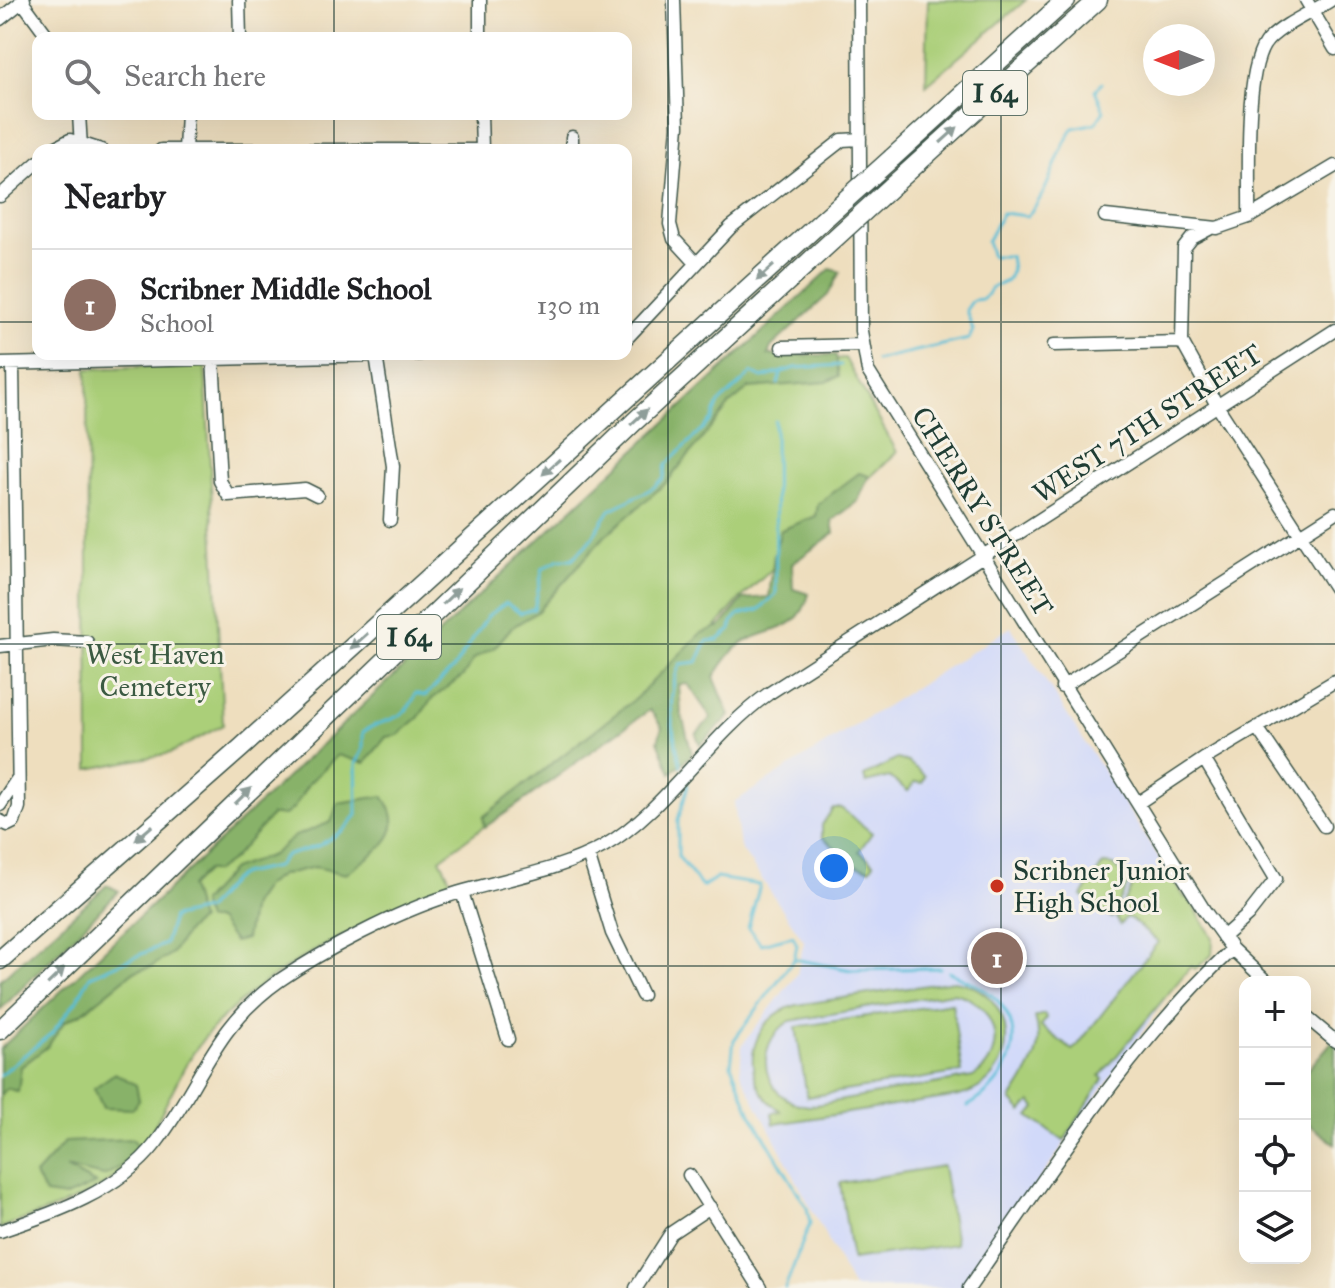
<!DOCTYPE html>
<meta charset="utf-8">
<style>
body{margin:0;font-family:"IM FELL Great Primer",serif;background:#f2f2f2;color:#202124}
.controls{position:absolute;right:24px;bottom:24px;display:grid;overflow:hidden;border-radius:16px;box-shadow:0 8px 32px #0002}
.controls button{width:72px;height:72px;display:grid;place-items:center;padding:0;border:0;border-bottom:2px solid #e0e0e0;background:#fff;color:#202124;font:40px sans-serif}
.compass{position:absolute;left:1143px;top:24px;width:72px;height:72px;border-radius:50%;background:#fff;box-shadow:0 8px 32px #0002;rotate:270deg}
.you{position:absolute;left:834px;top:868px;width:28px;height:28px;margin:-20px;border:6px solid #fff;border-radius:50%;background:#1a73e8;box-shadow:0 0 0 12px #1a73e833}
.badge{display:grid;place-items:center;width:52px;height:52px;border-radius:50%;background:#2563eb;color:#fff;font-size:26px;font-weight:700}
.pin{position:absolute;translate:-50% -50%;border:4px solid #fff;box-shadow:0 2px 8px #0006}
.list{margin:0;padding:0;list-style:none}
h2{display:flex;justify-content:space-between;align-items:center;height:104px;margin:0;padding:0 32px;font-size:34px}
h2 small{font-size:26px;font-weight:400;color:#757577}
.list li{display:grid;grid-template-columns:52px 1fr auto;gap:24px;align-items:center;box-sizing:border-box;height:112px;padding:0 32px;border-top:2px solid #e0e0e0}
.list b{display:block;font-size:30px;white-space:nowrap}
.list p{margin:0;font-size:26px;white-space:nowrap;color:#757577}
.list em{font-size:26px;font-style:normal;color:#757577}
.icon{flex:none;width:44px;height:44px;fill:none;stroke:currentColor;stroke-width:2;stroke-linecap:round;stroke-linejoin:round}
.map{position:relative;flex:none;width:1335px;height:1288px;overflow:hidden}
.search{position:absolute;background:#fff;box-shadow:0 8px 32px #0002;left:32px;top:32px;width:600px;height:88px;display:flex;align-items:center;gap:20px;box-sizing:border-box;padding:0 28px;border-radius:16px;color:#757577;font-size:30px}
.panel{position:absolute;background:#fff;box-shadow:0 8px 32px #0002;left:32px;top:144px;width:600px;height:216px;border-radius:16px}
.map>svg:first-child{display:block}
.built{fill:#d1d9f9}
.green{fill:#abcf79;stroke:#658656;stroke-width:2;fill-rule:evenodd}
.forest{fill:#88b269;stroke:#54784e;stroke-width:2}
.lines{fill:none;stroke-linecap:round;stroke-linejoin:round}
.stream{stroke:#58bed6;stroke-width:3}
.minor-casing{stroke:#3e5549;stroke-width:15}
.highway-casing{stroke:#3e5549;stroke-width:21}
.minor{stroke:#fff;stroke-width:12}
.highway{stroke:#fff;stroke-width:18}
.highway-bridge-casing{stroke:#3e5549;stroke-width:21;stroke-linecap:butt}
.highway-bridge{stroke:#fff;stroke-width:18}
.oneway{fill:#8f9e9a}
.grid{fill:none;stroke:#1f3d34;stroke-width:2;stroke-opacity:0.55}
.poi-dot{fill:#c8321e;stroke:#f7f3e8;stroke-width:3}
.labels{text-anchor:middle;stroke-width:6;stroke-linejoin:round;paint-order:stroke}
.shield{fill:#f7f3e8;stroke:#60746a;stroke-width:2}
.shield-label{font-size:26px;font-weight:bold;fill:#1f3d34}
.street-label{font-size:28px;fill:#1f3d34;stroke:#f7f3e8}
.park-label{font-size:28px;fill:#3b5a42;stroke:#f7f3e8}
.poi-label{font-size:28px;fill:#1f3d34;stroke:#f7f3e8;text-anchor:start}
</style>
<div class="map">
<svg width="1335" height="1288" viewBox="0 0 1335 1288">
<rect width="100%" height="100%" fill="#f7f3e8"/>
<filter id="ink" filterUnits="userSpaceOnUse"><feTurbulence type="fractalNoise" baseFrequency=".0125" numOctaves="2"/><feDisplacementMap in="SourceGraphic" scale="16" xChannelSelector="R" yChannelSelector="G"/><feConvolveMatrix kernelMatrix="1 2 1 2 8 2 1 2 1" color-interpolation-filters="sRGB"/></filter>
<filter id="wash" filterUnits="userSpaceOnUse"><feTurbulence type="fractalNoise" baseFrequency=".006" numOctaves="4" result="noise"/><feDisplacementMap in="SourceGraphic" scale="32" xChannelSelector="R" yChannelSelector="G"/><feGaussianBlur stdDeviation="1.8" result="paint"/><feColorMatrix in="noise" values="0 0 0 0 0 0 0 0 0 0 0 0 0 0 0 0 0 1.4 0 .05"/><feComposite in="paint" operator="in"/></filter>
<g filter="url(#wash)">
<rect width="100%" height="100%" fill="#eedebe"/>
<path class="built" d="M1011 627 1209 936 964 1288H853L740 1073 742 1045 797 974 804 941 740 847 734 802Z"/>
<path class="green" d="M928 0H1026L926 85Z
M845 358 897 452 739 600 653 700 440 859 453 885C367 924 274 960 209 1032 175 1070 162 1128 126 1167 97 1197 39 1214 0 1228V1067L734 371Z
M205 364 223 725 171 753 89 769 87 369Z
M897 759 908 762 925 776 922 783 915 782 908 791 889 777 866 783 864 776Z
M833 808H841L872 833 859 851 874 863 870 869 857 866 822 837V825Z
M1103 864 1113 865 1130 880 1112 918 1082 896Z
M1163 875 1171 877 1185 898 1188 897 1213 938 1212 955 1195 969 1191 966 1100 1076 1103 1079 1064 1141 1029 1116 1036 1108 1031 1102 1022 1112 1011 1100C1028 1072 1046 1051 1035 1017L1044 1014 1047 1018 1041 1026 1072 1050 1077 1046 1158 942 1131 919 1126 917 1120 925 1116 918 1134 883Z
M954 981C1021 991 1024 1079 959 1096L774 1124 772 1113 781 1111C737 1083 746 1018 797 1005ZM952 993C994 999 1012 1053 973 1077L810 1106C762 1103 750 1045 790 1021Z
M952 1003 962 1072 807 1097 796 1027Z
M943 1166 956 1244 852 1260 840 1183Z"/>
<path class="forest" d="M830 269 840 272 828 295 771 347 768 355H836L839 376 827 382 749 388 730 404 667 482 604 537 537 612 511 628 495 647 474 659 463 676 432 699 418 718 398 735 386 737 365 763 338 755 308 784 294 808 285 815H272L233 859 214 872 206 870 190 887 200 920 188 930 172 953 151 967 133 972 82 1013 64 1022 48 1046 21 1067 18 1092 7 1088 0 1095V1049L490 585Z
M859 473 869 476 858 501 832 521 834 533 792 564 793 589 809 594C800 630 777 627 748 640 732 648 723 663 714 677L730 716 700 745 696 734 711 718 688 684 679 685 681 712 692 754 671 773 658 741 662 727 650 710C594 747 542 790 485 827L483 817 635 699 701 633 721 626 743 599 769 597 774 555 781 530 816 516 818 504Z
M383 796C412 835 374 852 346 874L315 867 281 875 265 886 252 905 246 939 234 942 218 920H206L201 903 232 869 272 855 295 836 331 822 338 803Z
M107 885 119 891 0 1010V980Z
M1335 1038V1144L1305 1121V1073Z
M115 1073 136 1085 139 1100 132 1109 103 1108 94 1088Z
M133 1139 140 1149 127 1163 104 1176 66 1168 96 1184 66 1197 45 1194 35 1175 65 1142Z"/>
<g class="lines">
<path class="stream" d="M876 360 969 339 973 330 966 310 973 300 983 299 993 287 1007 281 1012 270 1010 256H992L987 242 1002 213 1027 216C1051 191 1054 157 1073 128L1096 123 1104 111 1095 90 1102 83
M778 384 781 373
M681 766C672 731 665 698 680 664L697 662 707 641 718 640 731 630 732 622 739 615 759 610 776 594 775 421
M685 780 688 786 678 820V856L702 887 716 878 760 885 748 928 761 944 793 936 797 945 794 959 734 1040 731 1065 751 1114 807 1208 810 1223 785 1288
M794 959 851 970 940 968
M949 972C968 981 989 988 1002 1006 1029 1042 1002 1088 968 1106
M0 1075 52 1033 77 1000 90 976 165 944 173 917 206 910 232 880 242 874 276 867 285 856 318 846 344 830 357 815 356 764 363 749V732C383 716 404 726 416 693L425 696 453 669 488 616 506 603 520 613 534 609 543 568 559 559H572L590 541 610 510 653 488 664 478 666 465 712 420 719 403 752 373 762 378 795 368 841 365"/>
</g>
</g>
<g filter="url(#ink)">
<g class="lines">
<defs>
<path id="minor" d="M21 0 49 38
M239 0 240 38
M480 0V38
M674 0 678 126 670 224 674 239 696 263
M859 0 861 331 868 371 1204 910 1232 949 1267 982
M1306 0 1335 49
M0 19 24 0
M79 114 81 147
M481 114 482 150
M572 137V150
M185 149 187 114
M51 150 70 140 101 150
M161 150H482
M0 196 38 162
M1105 216 1217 228 1249 217 1335 166
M1249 217C1250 178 1243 66 1268 40 1285 23 1311 13 1331 0
M1209 229 1192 238 1184 248 1182 342 1218 407 1335 588
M626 339 731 227 842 140 860 139
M1054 345 1182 342
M782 347 862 345
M376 355 393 466 390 520
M213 358 220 481 228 495 305 489 317 495
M0 364 420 354
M0 646 53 640 87 642
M1062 687 1335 513
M1258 729 1324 826
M1204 759 1276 879 1248 915 1223 937
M1138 803 1204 759 1335 681
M0 805 18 778
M0 821 8 825 14 822 19 807 13 364
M588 854 612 933 642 995
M462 892 508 1039
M1305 1016 1335 1041
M689 1175 760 1288
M0 1231C55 1213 119 1191 156 1143 202 1083 213 1027 280 980 324 950 397 912 448 896 499 879 556 873 604 846 665 811 709 736 768 694L1335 330
M636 1288 671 1233 710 1207
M969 1288C1051 1170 1127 1048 1232 949"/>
<path id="highway" d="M892 158 1066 0
M891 187 1098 0
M0 960 241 748 822 221
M0 1030 634 422 822 250"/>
</defs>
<use href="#minor" class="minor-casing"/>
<use href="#highway" class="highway-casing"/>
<use href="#minor" class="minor"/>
<use href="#highway" class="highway"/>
<defs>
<path id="highway-bridge" d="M822 221 892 158
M822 250 891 187"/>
</defs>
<use href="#highway-bridge" class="highway-bridge-casing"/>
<use href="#highway-bridge" class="highway-bridge"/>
</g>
<defs><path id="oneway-solid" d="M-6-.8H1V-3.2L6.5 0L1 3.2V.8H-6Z" transform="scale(2)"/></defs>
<g class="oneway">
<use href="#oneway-solid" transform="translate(949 135) rotate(-42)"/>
<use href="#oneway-solid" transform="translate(765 273) rotate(138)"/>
<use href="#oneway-solid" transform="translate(639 417) rotate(-43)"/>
<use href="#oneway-solid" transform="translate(551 467) rotate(138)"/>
<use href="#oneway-solid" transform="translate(451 596) rotate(-44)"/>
<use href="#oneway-solid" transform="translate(359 641) rotate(138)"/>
<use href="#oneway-solid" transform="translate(243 796) rotate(-44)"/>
<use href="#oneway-solid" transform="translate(144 833) rotate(139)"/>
<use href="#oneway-solid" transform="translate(56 976) rotate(-44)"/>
</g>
</g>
<path class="grid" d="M334 0V38M668 0V1288M1001 0V1288M334 114V150M0 322H38M626 322H1335M334 354V1288M0 644H1335M0 966H1335"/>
<circle class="poi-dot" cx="997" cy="886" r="8"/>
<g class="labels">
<g class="shield">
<rect x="963" y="71" width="64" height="44" rx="6"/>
<rect x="377" y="615" width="64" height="44" rx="6"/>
</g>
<g class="shield-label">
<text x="995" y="102">I 64</text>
<text x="409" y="646">I 64</text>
</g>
<g class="street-label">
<text transform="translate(1147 423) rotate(-33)" y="10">WEST 7TH STREET</text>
<text transform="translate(983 511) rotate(58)" y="10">CHERRY STREET</text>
</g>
<g class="park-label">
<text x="155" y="664">West Haven<tspan x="155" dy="32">Cemetery</tspan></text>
</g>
<g class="poi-label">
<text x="1013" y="880">Scribner Junior<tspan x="1013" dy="32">High School</tspan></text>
</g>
</g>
</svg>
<div class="controls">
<button>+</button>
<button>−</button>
<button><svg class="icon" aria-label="locate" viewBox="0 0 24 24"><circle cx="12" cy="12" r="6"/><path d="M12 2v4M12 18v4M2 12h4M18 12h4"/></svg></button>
<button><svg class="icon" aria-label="layers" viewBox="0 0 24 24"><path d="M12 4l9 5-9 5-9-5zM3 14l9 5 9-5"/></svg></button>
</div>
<svg class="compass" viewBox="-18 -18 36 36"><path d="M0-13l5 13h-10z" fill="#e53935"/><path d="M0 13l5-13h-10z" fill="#757577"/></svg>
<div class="you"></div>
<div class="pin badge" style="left:997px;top:958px;background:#8d6e63">1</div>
<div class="search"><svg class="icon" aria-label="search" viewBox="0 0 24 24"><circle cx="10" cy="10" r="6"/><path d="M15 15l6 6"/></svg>Search here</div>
<section class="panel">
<h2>Nearby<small></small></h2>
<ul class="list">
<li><span class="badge" style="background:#8d6e63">1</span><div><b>Scribner Middle School</b><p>School</p></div><em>130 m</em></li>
</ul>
</section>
</div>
